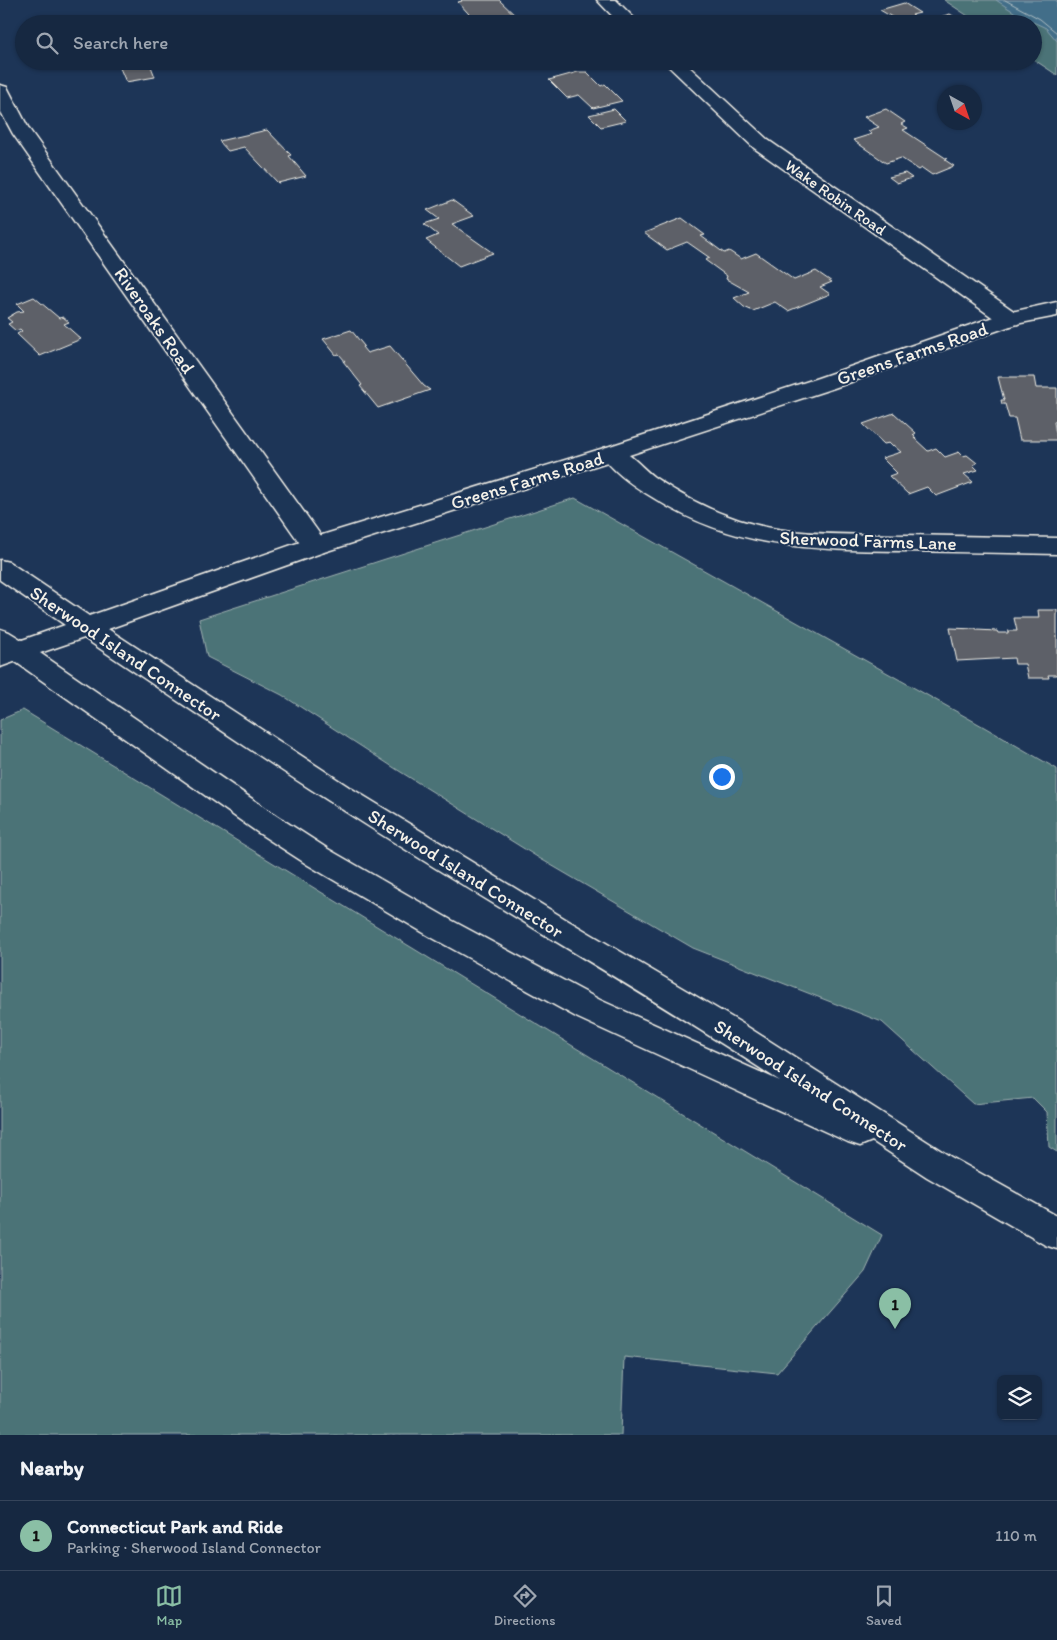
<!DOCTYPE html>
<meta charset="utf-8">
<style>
body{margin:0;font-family:Itim,sans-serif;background:#23344c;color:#f1f3f6}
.controls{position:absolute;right:15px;bottom:15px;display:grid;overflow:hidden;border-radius:8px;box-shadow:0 1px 4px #0004}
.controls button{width:45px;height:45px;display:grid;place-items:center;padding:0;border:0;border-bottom:1px solid #35445a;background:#162841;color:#f1f3f6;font:25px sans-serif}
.compass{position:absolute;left:937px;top:85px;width:45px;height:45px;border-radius:50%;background:#162841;box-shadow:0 1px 4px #0004;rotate:140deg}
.you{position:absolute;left:721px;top:776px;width:18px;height:18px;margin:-12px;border:4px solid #fff;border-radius:50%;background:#1a73e8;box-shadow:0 0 0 8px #1a73e833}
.badge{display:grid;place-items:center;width:32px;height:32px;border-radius:50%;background:#8abfa5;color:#111;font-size:16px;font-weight:700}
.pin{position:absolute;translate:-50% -41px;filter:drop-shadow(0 1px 2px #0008)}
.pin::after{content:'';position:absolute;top:26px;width:18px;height:15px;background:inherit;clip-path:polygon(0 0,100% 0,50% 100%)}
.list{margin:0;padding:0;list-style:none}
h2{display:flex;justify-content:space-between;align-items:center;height:65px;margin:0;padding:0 20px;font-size:21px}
h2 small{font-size:16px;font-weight:400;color:#9ea6b1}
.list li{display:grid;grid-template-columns:32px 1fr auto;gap:15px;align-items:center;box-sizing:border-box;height:70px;padding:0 20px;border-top:1px solid #35445a}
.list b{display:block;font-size:19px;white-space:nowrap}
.list p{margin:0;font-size:16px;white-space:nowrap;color:#9ea6b1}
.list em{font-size:16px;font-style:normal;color:#9ea6b1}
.icon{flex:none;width:28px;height:28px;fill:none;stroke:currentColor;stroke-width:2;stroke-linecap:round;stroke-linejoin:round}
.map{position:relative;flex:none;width:1057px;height:1435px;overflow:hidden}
.search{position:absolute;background:#162841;box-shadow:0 1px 4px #0004;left:15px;right:15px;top:15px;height:55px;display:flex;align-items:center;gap:12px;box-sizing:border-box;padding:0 18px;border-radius:28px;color:#9ea6b1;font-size:19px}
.sheet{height:135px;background:#162841}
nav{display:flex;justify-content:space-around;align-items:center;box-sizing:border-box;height:70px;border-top:1px solid #35445a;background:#162841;font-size:14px;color:#9ea6b1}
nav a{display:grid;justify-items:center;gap:2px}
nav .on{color:#8abfa5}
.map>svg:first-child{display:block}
.green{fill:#4b7377;stroke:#a0b2b0}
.water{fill:#436e89;stroke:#8aa2af}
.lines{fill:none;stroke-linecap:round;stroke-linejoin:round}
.shore{stroke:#adbdc2;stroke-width:1}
.building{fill:#5d6167;stroke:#f4f1e8}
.minor-casing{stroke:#f4f1e8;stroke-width:3}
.major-casing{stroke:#f4f1e8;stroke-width:3}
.minor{fill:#1d3557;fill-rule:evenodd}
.major{fill:#1d3557;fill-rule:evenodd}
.labels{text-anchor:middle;stroke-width:4;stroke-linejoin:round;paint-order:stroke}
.far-street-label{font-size:16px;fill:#f4f1e8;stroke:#1d3557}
.street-label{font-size:19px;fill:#f4f1e8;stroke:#1d3557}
</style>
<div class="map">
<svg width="1057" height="1435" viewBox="0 0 1057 1435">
<rect width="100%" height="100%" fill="#1d3557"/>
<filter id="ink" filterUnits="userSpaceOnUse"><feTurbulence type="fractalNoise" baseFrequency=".02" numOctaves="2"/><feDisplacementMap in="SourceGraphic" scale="10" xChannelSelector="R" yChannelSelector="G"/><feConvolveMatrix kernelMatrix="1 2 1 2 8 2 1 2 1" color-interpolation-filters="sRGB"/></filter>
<g filter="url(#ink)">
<path class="green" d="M944 0H1057V75L1033 59V24H980Z
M575 498 984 727 1057 769V1152L1049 1147 1047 1112 1033 1098 973 1104 882 1022 693 948 539 858 396 769 282 695 207 657 199 619Z
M23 710 882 1235 865 1272 777 1373 624 1357 621 1435H0V720Z"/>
<path class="water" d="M996 0H1057V41L1046 28 1020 16Z"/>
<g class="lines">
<path class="shore" d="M1005 0 1040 19 1057 33"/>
</g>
<path class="building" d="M461 0H499L519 19 505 23 478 24 458 2 462 1Z
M904 3 920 13 912 15 923 22 950 14 964 23 912 24 904 19 897 20 880 10Z
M120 61H149L155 77 126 82 120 68 123 67Z
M578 72H587L601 86 605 84 622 101 593 108 579 95 567 98 549 80Z
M614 109 626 121 601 127 589 115Z
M886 109 905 122 901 124 908 128 903 130 947 159 945 160 954 166 932 175 922 168 919 170 901 158 886 163 853 140 872 134 868 131 879 127 864 117Z
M267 130 291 155 289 156 306 176 278 183 244 147 228 151 219 141Z
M905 173 912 178 897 183 889 177Z
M452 200 474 216 452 224 493 253 459 266 426 240 438 235 424 224 439 219 427 210Z
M682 218 705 235 701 236 724 253 729 251 741 259 756 253 794 280 816 271 832 282 820 287 830 294 788 311 775 302 753 311 744 307 734 298 749 292 726 279 727 276 705 260 710 258 687 242 667 250 644 233Z
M34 297 59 318 63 317 69 322 64 324 81 339 40 356 17 334 22 331 20 329 16 331 8 324 12 322 7 318 17 312 24 311 17 304Z
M351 330 364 346 362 347 367 353 390 346 424 386 430 390 378 408 360 386 362 385 343 361H345L339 354 336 355 323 339Z
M998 377H1034L1036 388H1057V421L1054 422 1057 440H1020L1015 418H1009L1005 404H1002L1001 400H1004Z
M894 413 916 433 913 435 916 438H914L928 451 936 448 945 457 959 452 963 456 967 455 977 463 973 465 978 470 964 474 973 482 936 496 927 487 908 494 889 476 897 473 882 458 901 452 893 445 892 446 889 443 884 444 863 424Z
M1038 610H1057V675H1048L1049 678H1028L1025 664H1015L1014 658 957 661 950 628 976 629V630L997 631 998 633H1008V631H1017L1014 618H1039Z"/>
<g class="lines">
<defs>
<path id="minor" d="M597 0H616L640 24H620Z
M663 61H683L768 140 1018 314 1021 319 1018 324 1010 326 1002 324 754 148Z
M0 85 7 87 29 129 324 540 328 546 324 552 315 554 306 552 13 134 0 110Z
M612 446C628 450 641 467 654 477 680 495 709 510 739 520 792 537 850 534 905 535 956 536 1006 537 1057 538V554C1006 553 955 552 905 551 812 550 733 549 652 497 633 486 613 472 600 453L604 448Z
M19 642 28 645 32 651 28 657 0 667V648Z"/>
<path id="major" d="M1057 302V316L1016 324 834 388 620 458 324 552 108 629 349 787 567 920 743 1024 951 1157 1057 1216V1249L1045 1245 927 1177 872 1141 860 1146 848 1142 578 1018 429 936 308 865 257 832 0 651V629L9 632 22 640 65 625 0 580V560L9 562 89 616 306 540 604 448 818 378 1002 314ZM84 638C165 692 246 748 329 801 477 897 632 984 780 1081L600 1000 451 920 328 849 277 816 40 653Z"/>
</defs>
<use href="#minor" class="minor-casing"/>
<use href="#major" class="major-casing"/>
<use href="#minor" class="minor"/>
<use href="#major" class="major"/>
</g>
</g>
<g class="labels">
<g class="far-street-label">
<text transform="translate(836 197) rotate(35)" y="6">Wake Robin Road</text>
</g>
<g class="street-label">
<text transform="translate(155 320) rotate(55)" y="7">Riveroaks Road</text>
<text transform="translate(912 353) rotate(-19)" y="7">Greens Farms Road</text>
<text transform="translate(527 480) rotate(-17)" y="7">Greens Farms Road</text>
<text transform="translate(868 540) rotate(2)" y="7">Sherwood Farms Lane</text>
<text transform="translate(126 653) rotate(34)" y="7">Sherwood Island Connector</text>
<text transform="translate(466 873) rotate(32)" y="7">Sherwood Island Connector</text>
<text transform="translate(811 1085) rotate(33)" y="7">Sherwood Island Connector</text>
</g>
</g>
</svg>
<div class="controls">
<button><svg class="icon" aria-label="layers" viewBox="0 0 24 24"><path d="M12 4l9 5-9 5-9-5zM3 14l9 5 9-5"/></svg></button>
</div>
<svg class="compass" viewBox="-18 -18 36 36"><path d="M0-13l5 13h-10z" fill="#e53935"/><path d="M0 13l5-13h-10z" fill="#9ea6b1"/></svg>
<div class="you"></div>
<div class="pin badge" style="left:895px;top:1329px">1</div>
<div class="search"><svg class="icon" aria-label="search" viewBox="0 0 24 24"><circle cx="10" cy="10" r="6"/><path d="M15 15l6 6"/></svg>Search here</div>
</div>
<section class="sheet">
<h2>Nearby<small></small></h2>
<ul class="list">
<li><span class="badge">1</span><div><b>Connecticut Park and Ride</b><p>Parking · Sherwood Island Connector</p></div><em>110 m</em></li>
</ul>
</section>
<nav>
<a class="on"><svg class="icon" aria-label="map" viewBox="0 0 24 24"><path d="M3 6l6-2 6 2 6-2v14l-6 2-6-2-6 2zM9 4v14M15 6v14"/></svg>Map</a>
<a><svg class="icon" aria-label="directions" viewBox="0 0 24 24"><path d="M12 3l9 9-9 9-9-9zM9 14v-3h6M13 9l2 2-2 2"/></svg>Directions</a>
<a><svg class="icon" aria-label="saved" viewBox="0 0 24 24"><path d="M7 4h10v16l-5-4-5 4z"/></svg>Saved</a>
</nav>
